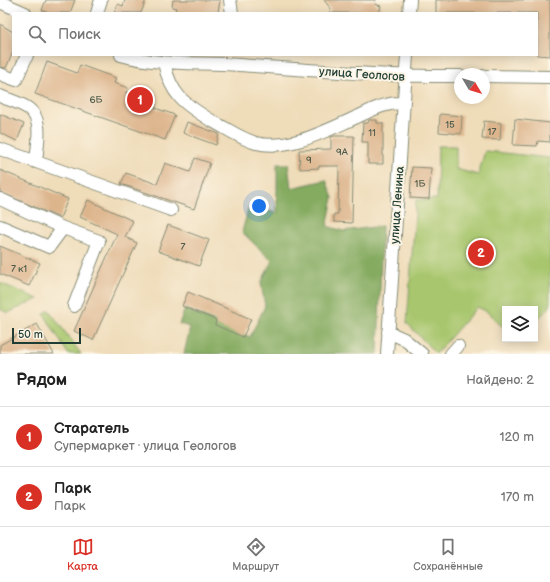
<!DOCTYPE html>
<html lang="ru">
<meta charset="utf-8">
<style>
body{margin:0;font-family:"Balsamiq Sans",sans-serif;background:#f2f2f2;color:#222}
.controls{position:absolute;right:12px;bottom:12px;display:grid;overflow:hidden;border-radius:0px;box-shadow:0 2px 10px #0003}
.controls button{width:36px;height:36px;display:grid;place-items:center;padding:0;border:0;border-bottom:1px solid #e0e0e0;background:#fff;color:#222;font:20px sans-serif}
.compass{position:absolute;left:454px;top:68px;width:36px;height:36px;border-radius:50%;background:#fff;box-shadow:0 2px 10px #0003;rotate:128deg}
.scale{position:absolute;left:12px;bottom:10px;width:69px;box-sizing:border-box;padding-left:4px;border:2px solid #1f3d34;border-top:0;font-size:11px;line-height:14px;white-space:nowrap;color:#1f3d34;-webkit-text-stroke:3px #fcf5e5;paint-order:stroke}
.you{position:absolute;left:259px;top:206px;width:14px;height:14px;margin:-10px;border:3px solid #fff;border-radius:50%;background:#1a73e8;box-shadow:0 0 0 6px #1a73e833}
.badge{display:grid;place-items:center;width:26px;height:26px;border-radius:50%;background:#d93025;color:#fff;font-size:13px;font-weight:700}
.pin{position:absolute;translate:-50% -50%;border:2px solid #fff;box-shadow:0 1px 4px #0006}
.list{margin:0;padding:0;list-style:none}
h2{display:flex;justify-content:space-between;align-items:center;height:52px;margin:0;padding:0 16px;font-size:17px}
h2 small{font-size:13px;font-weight:400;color:#767676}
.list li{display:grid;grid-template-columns:26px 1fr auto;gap:12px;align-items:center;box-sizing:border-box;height:60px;padding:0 16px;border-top:1px solid #e0e0e0}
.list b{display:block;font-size:15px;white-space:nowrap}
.list p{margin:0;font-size:13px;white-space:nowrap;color:#767676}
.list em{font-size:13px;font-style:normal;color:#767676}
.icon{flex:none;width:22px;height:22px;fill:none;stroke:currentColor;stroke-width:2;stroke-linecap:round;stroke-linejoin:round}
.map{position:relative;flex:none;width:550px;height:354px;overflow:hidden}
.search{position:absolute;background:#fff;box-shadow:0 2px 10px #0003;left:12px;right:12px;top:12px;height:44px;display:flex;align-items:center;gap:10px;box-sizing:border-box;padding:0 14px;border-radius:0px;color:#767676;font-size:15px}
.sheet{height:172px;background:#fff}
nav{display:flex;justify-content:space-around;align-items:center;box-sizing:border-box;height:56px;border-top:1px solid #e0e0e0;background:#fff;font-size:11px;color:#767676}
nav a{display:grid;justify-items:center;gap:2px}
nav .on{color:#d93025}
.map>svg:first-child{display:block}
.green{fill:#a7c66d;stroke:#638250}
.forest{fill:#85ab60;stroke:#52744a}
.building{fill:#ddb58d}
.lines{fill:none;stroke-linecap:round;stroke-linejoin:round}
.minor-casing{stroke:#878c76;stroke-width:14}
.minor{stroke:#fff;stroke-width:12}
.labels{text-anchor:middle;stroke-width:4;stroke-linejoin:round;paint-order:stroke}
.number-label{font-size:10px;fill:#4e5b4a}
.street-label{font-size:12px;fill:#1f3d34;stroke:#fcf5e5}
</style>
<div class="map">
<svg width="550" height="354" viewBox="0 0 550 354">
<rect width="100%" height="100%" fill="#fcf5e5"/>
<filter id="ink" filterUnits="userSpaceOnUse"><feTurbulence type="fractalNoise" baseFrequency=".025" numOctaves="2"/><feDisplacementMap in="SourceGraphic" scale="8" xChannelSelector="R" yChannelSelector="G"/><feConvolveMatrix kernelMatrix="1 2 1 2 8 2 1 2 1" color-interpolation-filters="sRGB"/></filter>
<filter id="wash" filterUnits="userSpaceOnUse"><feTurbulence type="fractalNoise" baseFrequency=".012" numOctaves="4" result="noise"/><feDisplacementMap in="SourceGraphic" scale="16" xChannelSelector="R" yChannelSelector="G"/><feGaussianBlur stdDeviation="0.9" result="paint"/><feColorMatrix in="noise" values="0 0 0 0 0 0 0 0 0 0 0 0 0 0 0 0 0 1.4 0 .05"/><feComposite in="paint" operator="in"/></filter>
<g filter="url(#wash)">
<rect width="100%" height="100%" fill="#efdcb9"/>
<path class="green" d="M438 146H456V169L478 175 485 151 550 158V307L535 322V309H505V329L486 311 477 307 436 354 407 323 416 200 437 199Z
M0 283 38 299 8 313 0 309Z
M49 310 81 354H68L44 314Z"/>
<path class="forest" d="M277 164H288L291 188 326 180 333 198 327 226 343 231 382 226 378 354H184L190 327 179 324 185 309 250 337 265 306 261 283 272 261 242 232 249 206 277 213Z"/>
<g id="blocks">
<path class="building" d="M46 0H75L70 13H48L42 10Z
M125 0H146L141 13H114L118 4 123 6Z
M173 0H220L218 13H175L176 8 172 7Z
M324 0H376L375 4 381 6 379 13H329L331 9Z
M436 0H550V56L537 55V13H436Z
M0 24 13 32V52L6 68 0 67Z
M47 62 77 73 80 65 116 78 114 83 128 88 126 93 156 104 155 108 175 115 165 140 35 94Z
M0 114 24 124 17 141 0 133Z
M440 114 462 116 461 134 439 132Z
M515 119 550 123V142L538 141 537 146 513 145Z
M369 120H377V123H383V164H368V142H362L363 123H368Z
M484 121 501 123 500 140 482 139Z
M187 122 219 134 216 145 183 133Z
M334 136H354L352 223 334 222V214H338L339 166H319V168L300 169 299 150 331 149V137Z
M195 158 210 163 194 209 121 184 126 173 157 184 165 163 190 172Z
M412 167 431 168 429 199 410 198Z
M0 170 68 199 60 218 0 192Z
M88 200 133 221 125 237 137 243 93 340 74 331 117 234 80 217Z
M168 225 209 240 199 266 158 251Z
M0 246 40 263 29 286 0 274Z
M188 292 251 319 243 337 215 325 216 320 182 306Z
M37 324 54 354H0V345Z"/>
</g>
</g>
<g filter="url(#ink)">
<use href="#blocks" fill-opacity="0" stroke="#878c76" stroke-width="1"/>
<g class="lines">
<defs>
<path id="minor" d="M230 0 232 13
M0 2 25 13
M97 13 101 0
M409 13 410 0
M121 55C160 66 199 62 239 65 313 70 386 77 460 76
M164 63C171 95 184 104 212 121 226 128 241 139 256 143 290 151 327 130 357 117 372 110 386 102 403 103
M0 74 16 80 27 55
M484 76 550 77
M0 96C9 100 21 103 29 109 44 120 37 146 36 162
M0 149 171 210
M0 199 63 228
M0 226 49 247 63 228 99 241 74 306
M388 332 404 339 422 354
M387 354 407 55
M451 354 458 346"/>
</defs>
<use href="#minor" class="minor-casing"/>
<use href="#minor" class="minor"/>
</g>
</g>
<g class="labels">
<g class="number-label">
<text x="96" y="103">6Б</text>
<text x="450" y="128">15</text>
<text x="492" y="135">17</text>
<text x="372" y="136">11</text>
<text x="342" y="155">9А</text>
<text x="309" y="163">9</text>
<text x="420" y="187">1Б</text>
<text x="183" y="250">7</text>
<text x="19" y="272">7 к1</text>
</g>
<g class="street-label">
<text transform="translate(362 74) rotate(4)" y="4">улица Геологов</text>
<text transform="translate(397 205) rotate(-86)" y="4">улица Ленина</text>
</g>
</g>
</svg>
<div class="controls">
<button><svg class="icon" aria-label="layers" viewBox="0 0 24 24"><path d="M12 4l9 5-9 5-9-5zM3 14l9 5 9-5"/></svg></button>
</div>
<svg class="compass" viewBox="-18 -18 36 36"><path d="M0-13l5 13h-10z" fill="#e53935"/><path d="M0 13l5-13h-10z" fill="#767676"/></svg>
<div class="scale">50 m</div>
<div class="you"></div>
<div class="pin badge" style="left:140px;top:100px">1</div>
<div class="pin badge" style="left:481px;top:253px">2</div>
<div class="search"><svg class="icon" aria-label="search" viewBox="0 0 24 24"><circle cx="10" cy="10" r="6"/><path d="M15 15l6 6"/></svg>Поиск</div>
</div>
<section class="sheet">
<h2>Рядом<small>Найдено: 2</small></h2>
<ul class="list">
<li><span class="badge">1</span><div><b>Старатель</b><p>Супермаркет · улица Геологов</p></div><em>120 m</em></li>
<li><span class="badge">2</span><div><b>Парк</b><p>Парк</p></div><em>170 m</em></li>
</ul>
</section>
<nav>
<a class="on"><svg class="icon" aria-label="map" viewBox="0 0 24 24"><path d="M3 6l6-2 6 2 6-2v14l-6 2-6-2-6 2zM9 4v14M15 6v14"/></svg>Карта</a>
<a><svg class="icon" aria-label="directions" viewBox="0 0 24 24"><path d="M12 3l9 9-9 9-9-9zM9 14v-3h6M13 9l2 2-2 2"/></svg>Маршрут</a>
<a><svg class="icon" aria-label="saved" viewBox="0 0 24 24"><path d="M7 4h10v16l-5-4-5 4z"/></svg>Сохранённые</a>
</nav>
